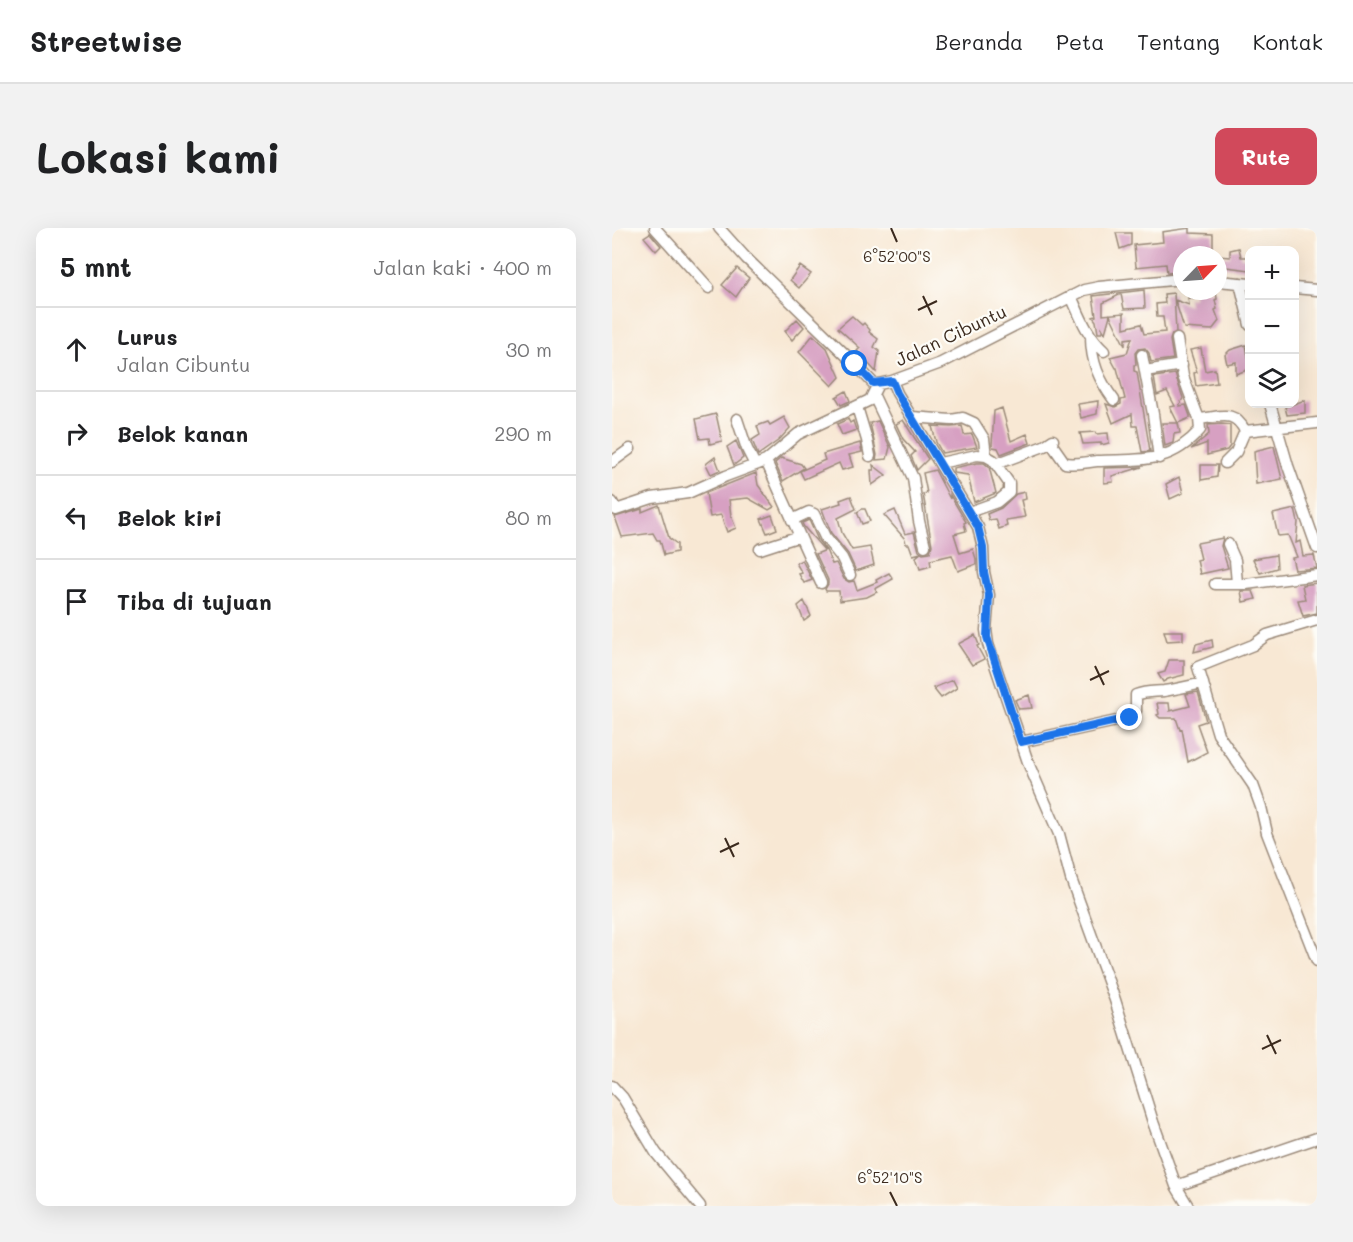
<!DOCTYPE html>
<html lang="id">
<meta charset="utf-8">
<style>
body{margin:0;font-family:Mali,sans-serif;background:#f2f2f2;color:#202124}
.controls{position:absolute;right:18px;top:18px;display:grid;overflow:hidden;border-radius:12px;box-shadow:0 6px 24px #0002}
.controls button{width:54px;height:54px;display:grid;place-items:center;padding:0;border:0;border-bottom:2px solid #e0e0e0;background:#fff;color:#202124;font:30px sans-serif}
.compass{position:absolute;left:561px;top:18px;width:54px;height:54px;border-radius:50%;background:#fff;box-shadow:0 6px 24px #0002;rotate:65deg}
.stop{position:absolute;width:18px;height:18px;margin:-14px;border:4px solid #1a73e8;border-radius:50%;background:#fff}
.stop.end{background:#1a73e8;border-color:#fff;box-shadow:0 2px 6px #0008}
.list{margin:0;padding:0;list-style:none}
h2{display:flex;justify-content:space-between;align-items:center;height:78px;margin:0;padding:0 24px;font-size:26px}
h2 small{font-size:20px;font-weight:400;color:#757577}
.list li{display:grid;grid-template-columns:39px 1fr auto;gap:18px;align-items:center;box-sizing:border-box;height:84px;padding:0 24px;border-top:2px solid #e0e0e0}
.list b{display:block;font-size:22px;white-space:nowrap}
.list p{margin:0;font-size:20px;white-space:nowrap;color:#757577}
.list em{font-size:20px;font-style:normal;color:#757577}
.icon{flex:none;width:33px;height:33px;fill:none;stroke:currentColor;stroke-width:2;stroke-linecap:round;stroke-linejoin:round}
.map{position:relative;flex:none;width:705px;height:978px;overflow:hidden;border-radius:12px}
header{display:flex;align-items:center;gap:36px;box-sizing:border-box;height:84px;padding:0 30px;background:#fff;border-bottom:2px solid #e0e0e0}
header strong{font-size:28px}
nav{display:flex;gap:33px;margin-inline-start:auto;font-size:21px}
.intro{display:flex;align-items:center;justify-content:space-between;box-sizing:border-box;height:144px;padding:0 36px}
h1{margin:0;font-size:42px}
.button{padding:15px 27px;border-radius:12px;background:#d1495b;color:#fff;font-size:21px;font-weight:700}
main{display:flex;gap:36px;padding:0 36px}
aside{flex:1;background:#fff;border-radius:12px;box-shadow:0 6px 24px #0002}
.map>svg:first-child{display:block}
.building{fill:#d7a0c2}
.lines{fill:none;stroke-linecap:round;stroke-linejoin:round}
.minor-casing{stroke:#9a8979;stroke-width:13}
.minor{stroke:#fff;stroke-width:10}
.route{stroke:#1a73e8;stroke-width:8}
.ticks{fill:none;stroke:#3b2a1e;stroke-width:2}
.labels{text-anchor:middle;stroke-width:4.5;stroke-linejoin:round;paint-order:stroke}
.street-label{font-size:18px;fill:#3b2a1e;stroke:#fdfcf7}
.ticks-label{font-size:15px;text-anchor:middle;fill:#3b2a1e;stroke:#fdfcf7;stroke-width:4.5;stroke-linejoin:round;paint-order:stroke}
</style>
<header>
<strong>Streetwise</strong>
<nav><a>Beranda</a><a>Peta</a><a>Tentang</a><a>Kontak</a></nav>
</header>
<div class="intro"><h1>Lokasi kami</h1><a class="button">Rute</a></div>
<main>
<aside>
<h2>5 mnt<small>Jalan kaki · 400 m</small></h2>
<ul class="list">
<li><svg class="icon" aria-label="ahead" viewBox="0 0 24 24"><path d="M12 20V5M6 11l6-6 6 6"/></svg><div><b>Lurus</b><p>Jalan Cibuntu</p></div><em>30 m</em></li>
<li><svg class="icon" aria-label="right" viewBox="0 0 24 24"><path d="M7 20v-9h11M14 6l5 5-5 5"/></svg><div><b>Belok kanan</b></div><em>290 m</em></li>
<li><svg class="icon" aria-label="left" viewBox="0 0 24 24"><path d="M17 20v-9H6M10 6l-5 5 5 5"/></svg><div><b>Belok kiri</b></div><em>80 m</em></li>
<li><svg class="icon" aria-label="arrive" viewBox="0 0 24 24"><path d="M6 21V4h12l-3 4 3 4H6"/></svg><div><b>Tiba di tujuan</b></div></li>
</ul>
</aside>
<div class="map">
<svg width="705" height="978" viewBox="0 0 705 978">
<rect width="100%" height="100%" fill="#fdfcf7"/>
<filter id="ink" filterUnits="userSpaceOnUse"><feTurbulence type="fractalNoise" baseFrequency=".0167" numOctaves="2"/><feDisplacementMap in="SourceGraphic" scale="12" xChannelSelector="R" yChannelSelector="G"/><feConvolveMatrix kernelMatrix="1 2 1 2 8 2 1 2 1" color-interpolation-filters="sRGB"/></filter>
<filter id="wash" filterUnits="userSpaceOnUse"><feTurbulence type="fractalNoise" baseFrequency=".008" numOctaves="4" result="noise"/><feDisplacementMap in="SourceGraphic" scale="24" xChannelSelector="R" yChannelSelector="G"/><feGaussianBlur stdDeviation="1.35" result="paint"/><feColorMatrix in="noise" values="0 0 0 0 0 0 0 0 0 0 0 0 0 0 0 0 0 1.4 0 .05"/><feComposite in="paint" operator="in"/></filter>
<g filter="url(#wash)">
<rect width="100%" height="100%" fill="#f8e8d4"/>
<g id="blocks">
<path class="building" d="M578 0V5L601 6V27H568L570 44 555 45 554 36 524 39 522 17 551 14 550 4Z
M38 5 49 18 44 23 32 9Z
M504 5H519V17L508 21Z
M627 20 629 29H638V42L606 38V28L618 29V22Z
M188 38 199 46 187 60 178 52Z
M125 40 137 50 124 69 110 57Z
M532 62 533 80 512 81 509 66 491 75V87L512 85V100L529 96 532 106 553 104 551 89H545L544 76 553 75 552 66 562 65 564 104 560 106 558 112 561 131 539 134 537 125 533 120 526 121 523 125 524 137H522V143L525 144 538 223 530 224 525 198H521L520 186 501 195 494 176 503 179 509 176V172L513 171 505 140H504L498 129 515 125 520 110 513 111V118L498 87 493 105 490 100V105H486L484 93 481 89 484 88 481 68Z
M581 63H604L605 71 603 72 605 81 603 82 607 93 600 102 572 100 563 72 577 77 576 70 581 71Z
M240 88 250 97 252 95 258 102 257 104 266 111 262 119 267 123 264 144 245 123 248 120 226 100Z
M185 91 192 99 180 112 173 103Z
M201 107 215 120 228 149 220 158 187 124Z
M634 117 638 141 624 146V134L615 136 613 127 618 122Z
M589 120 593 143 603 141 605 155 584 158 582 145 585 144 578 122Z
M563 146 571 170 567 178 574 177 578 188V190L566 195 558 179 563 178 555 163 545 167 542 149Z
M234 163 238 173 229 177 224 169Z
M693 172V185L675 187 673 179Z
M486 173 485 186 469 190 466 176Z
M390 180 399 213 415 206 418 215 389 226 386 220 381 219 380 217 382 183Z
M104 186 110 213 98 216 97 210 88 211 84 191Z
M172 189 178 200 167 212 146 227 140 212 148 207 145 198 156 194 158 197Z
M236 191 238 195 241 193 244 202 230 207 225 196Z
M291 192 316 231 305 242 299 228 303 224 291 211 284 196Z
M266 193 278 219 275 231 264 232 265 227 258 195Z
M550 195H566L568 205 562 206 561 215 553 218Z
M609 196 618 197V218L615 222 595 227V215L579 221 597 206 596 197Z
M320 198 339 199 350 198 352 207 360 206 365 219 330 225 324 214Z
M483 204 484 206 496 205 497 215 489 217V215L471 216 468 205Z
M124 213 131 230 122 237 115 219Z
M248 215 250 224 237 227 241 239 230 242 227 235 192 251 188 243 213 232 211 226Z
M662 218 670 251 644 256 642 223Z
M103 229 108 242 99 246 94 236Z
M169 230 189 236 192 240 171 253 163 235Z
M365 235H372L377 239 384 265 362 274 356 247 342 245 341 243V240Z
M261 237 274 247 260 257 259 242H262Z
M589 237H606L605 249 589 252Z
M530 239 500 248 501 254 492 255V240Z
M323 242 338 271V267L354 294 352 295 354 303 342 306 348 325 361 321 364 331V336L346 343 340 327 318 332 319 338 308 341 304 329 309 325 301 327 297 316H294L293 311 272 287 283 282 293 306 302 304 307 323 311 325 318 324 320 317 311 266 315 265 311 245Z
M144 245 146 257 162 279 157 282 136 270 117 272 119 288 124 300 115 304 109 287 98 289 94 265Z
M567 249 571 265 558 271 554 256Z
M413 264 414 271 409 272 413 289 394 292 395 298 387 301 384 291 377 292 375 286 389 280 404 266Z
M239 268 244 281 226 290 230 305 240 322 258 319 262 337 244 343 236 326 219 305 210 281 229 275 228 272Z
M47 277 57 310 65 316V324L52 327 48 312H45L41 305 10 309 3 289 30 281V284Z
M250 281H253L258 293 250 296 245 284Z
M683 281 686 294 684 315 688 313 691 328 702 327 705 340 683 342 680 330 685 329 676 307 666 308 661 286Z
M160 287 165 301 155 305 149 291Z
M197 292 206 312 213 321 212 322 192 299 190 295Z
M611 310 609 318 616 340 588 346 585 332 589 331 585 315Z
M214 322 220 336 224 335 232 351 237 354 242 353 245 362 265 354 264 352 277 345 281 351 263 361 265 364 255 369 228 373 227 363H214L213 361 216 356V352L204 326Z
M664 327 665 340 648 345 641 331Z
M190 332 200 352 192 355 187 346 190 345 184 335Z
M705 355V385L691 388 686 372 693 371 690 357Z
M629 363H641L644 371 631 374Z
M192 373 199 388 192 393 186 378Z
M552 403H571V412L555 413Z
M363 407 367 417 365 418 372 431 360 437 346 416Z
M600 412 601 419 582 424 584 416Z
M557 432H572V447L556 451 551 454 546 446 553 444Z
M341 452 345 460 329 470 321 460Z
M586 464 594 493 585 496 595 524 576 534 570 501 568 502 564 490H548L545 487 547 486 545 475H557L558 483 578 478 574 466Z
M417 467 420 480 407 481 403 472Z"/>
</g>
</g>
<g filter="url(#ink)">
<use href="#blocks" fill-opacity="0" stroke="#9a8979" stroke-width="1.5"/>
<g class="lines">
<defs>
<path id="minor" d="M43 0 97 60
M107 0 134 30 243 136 261 155 266 156 280 153 329 135 472 62 487 59 570 51
M606 53 638 56
M628 55 638 97
M682 60 705 62
M459 68C468 88 475 108 492 123
M479 108C479 134 487 152 502 172
M530 127 541 186 547 230
M533 143 570 137
M280 153 285 165 366 299 371 320 372 344 377 367 374 402 376 416 417 537 447 606 459 651 503 772 541 894 564 958 576 978
M261 166 301 250 307 293 313 318
M658 176 676 238 705 320
M245 179 255 212 258 228
M300 189 339 192 351 190 362 195 372 211 374 228
M125 191 135 221 143 237
M587 191C609 189 622 181 633 203L705 195
M439 215 453 235C464 237 474 234 485 233 528 231 557 237 588 202L587 191 571 148 565 111
M154 233 209 355
M0 234 18 221
M328 235 365 227 374 228 381 232 397 255V264L385 274 357 284
M613 235 624 224 633 203
M384 236 432 218 441 212
M0 274 4 282 40 270 76 265 114 248 154 233 186 206 258 172 266 156
M180 292 197 284 202 286 213 309 230 330 238 347
M616 316 623 332 625 355
M148 321 188 308
M603 356H634L705 347
M705 392 655 407 641 417 586 439 606 506 641 557 649 579 655 605 705 733
M409 514 518 490 524 483V467C534 463 542 464 552 463 565 461 578 458 591 455
M0 858 11 870 44 925 88 978
M564 958 705 910"/>
</defs>
<use href="#minor" class="minor-casing"/>
<use href="#minor" class="minor"/>
</g>
</g>
<g class="lines" filter="url(#ink)">
<path class="route" d="M243 136 261 155 280 153 285 165 366 299 371 320 372 344 377 367 375 409 409 514 518 490"/>
</g>
<path class="ticks" d="M279 0 285 14M311 68 320 87M306 82 325 73M483 438 492 457M478 452 497 443M113 610 122 629M108 624 127 615M655 807 664 826M650 821 669 812M278 964 285 978"/>
<g class="labels">
<g class="street-label">
<text transform="translate(339 108) rotate(-25)" y="6">Jalan Cibuntu</text>
</g>
</g>
<g class="ticks-label">
<text x="285" y="34">6°52'00"S</text>
<text x="278" y="955">6°52'10"S</text>
</g>
</svg>
<div class="controls">
<button>+</button>
<button>−</button>
<button><svg class="icon" aria-label="layers" viewBox="0 0 24 24"><path d="M12 4l9 5-9 5-9-5zM3 14l9 5 9-5"/></svg></button>
</div>
<svg class="compass" viewBox="-18 -18 36 36"><path d="M0-13l5 13h-10z" fill="#e53935"/><path d="M0 13l5-13h-10z" fill="#757577"/></svg>
<div class="stop" style="left:243px;top:136px"></div>
<div class="stop end" style="left:518px;top:490px"></div>
</div>
</main>
